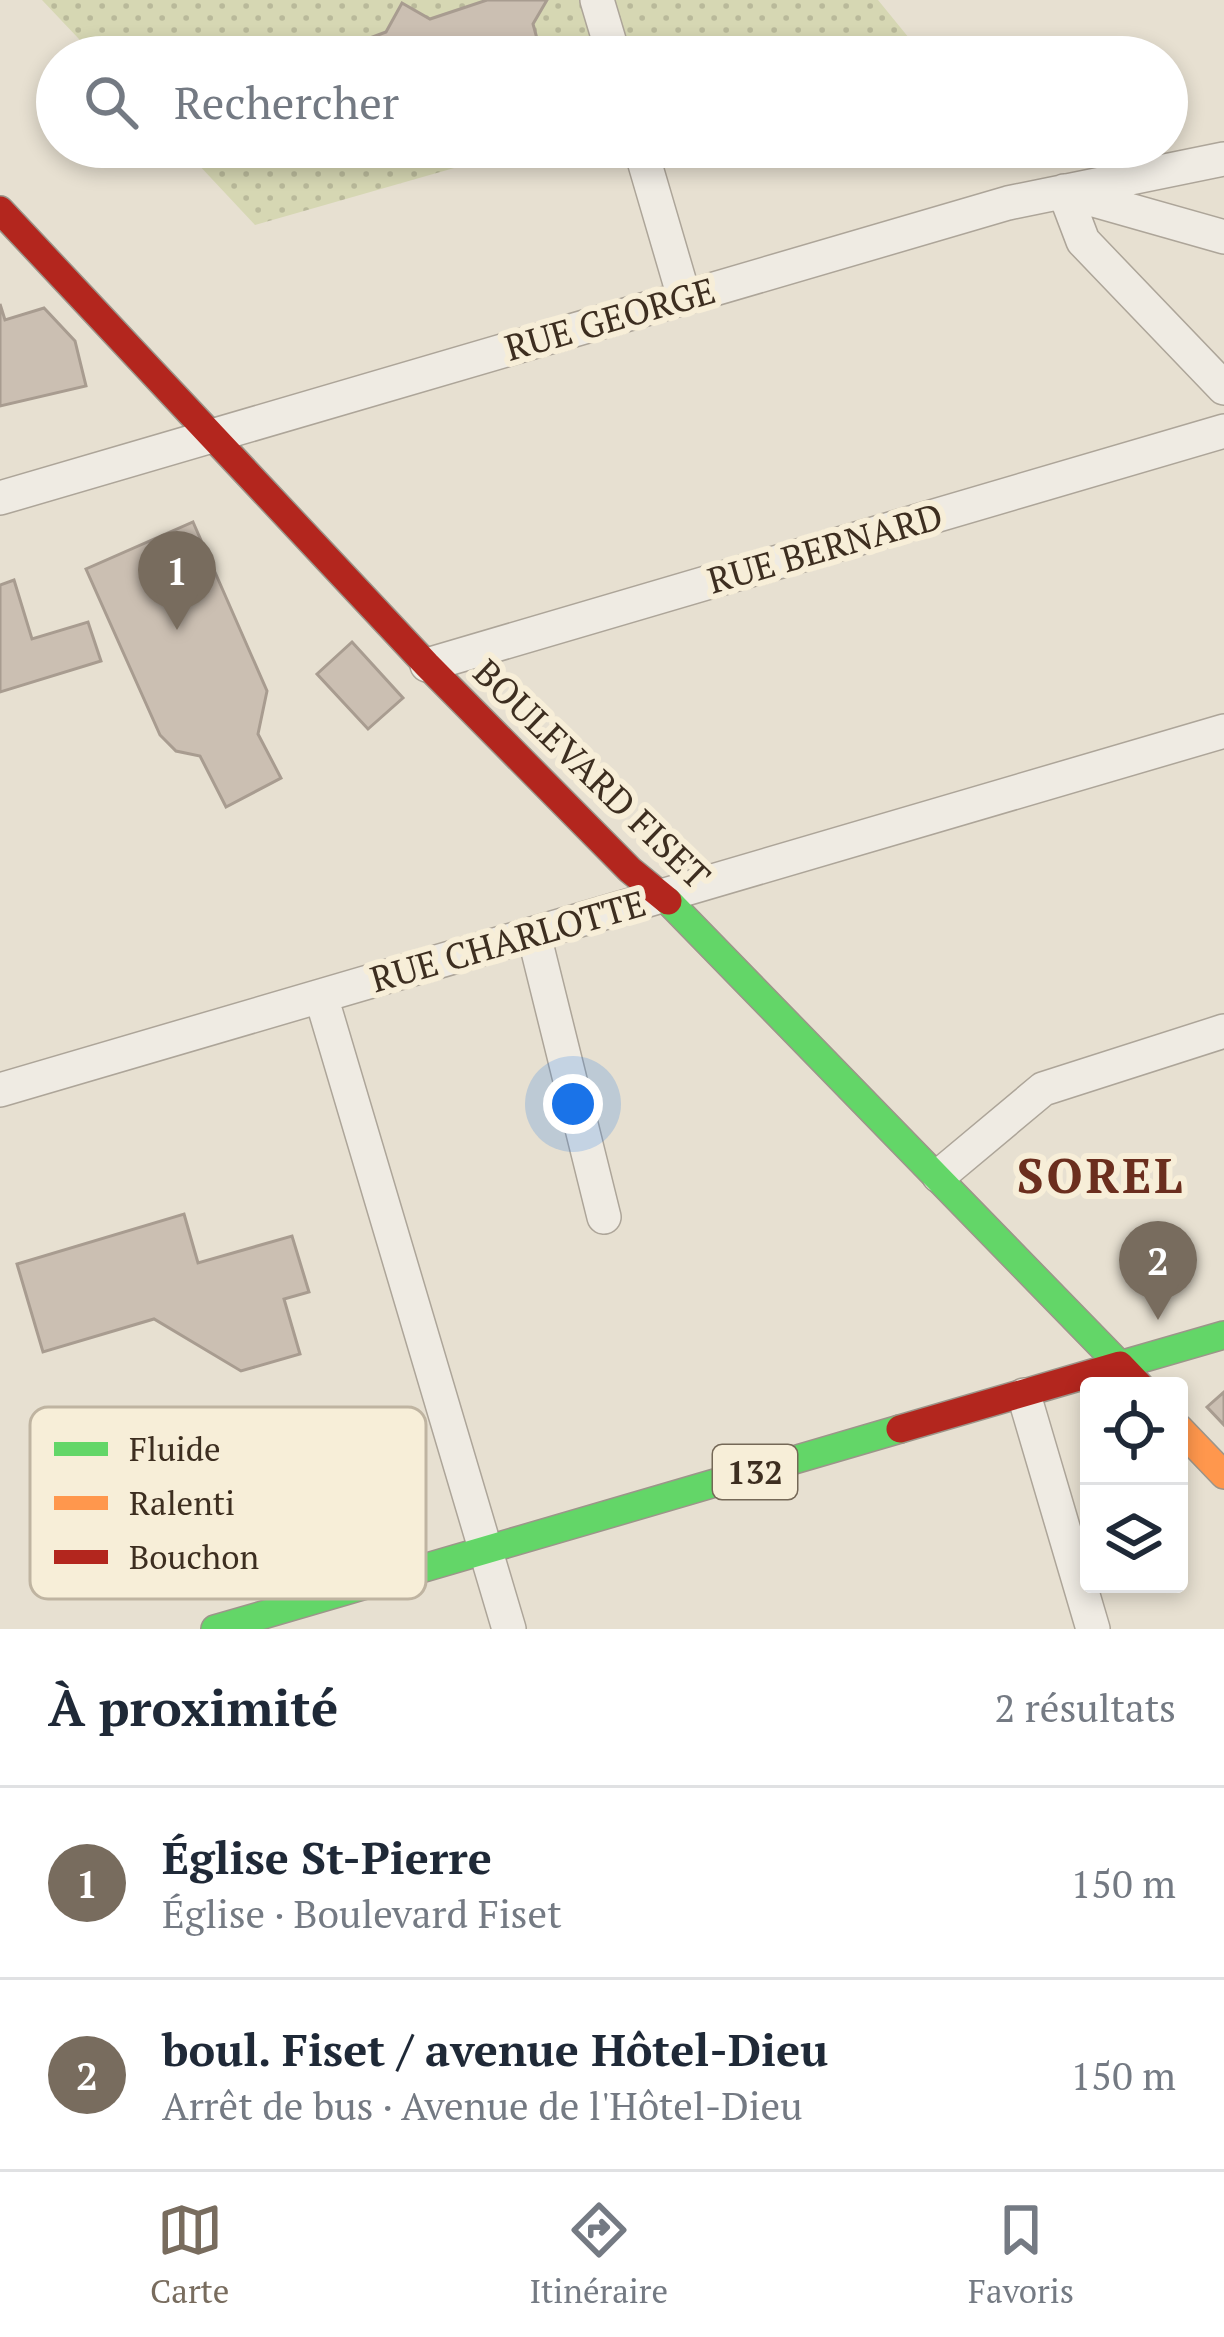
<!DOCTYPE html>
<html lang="fr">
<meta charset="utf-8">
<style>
body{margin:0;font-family:"PT Serif",serif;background:#f2f2f3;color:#1f2937}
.controls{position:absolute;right:36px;bottom:36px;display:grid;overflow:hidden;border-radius:12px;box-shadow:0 6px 18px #0003}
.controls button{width:108px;height:108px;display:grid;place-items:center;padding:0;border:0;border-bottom:3px solid #e0e1e3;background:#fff;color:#1f2937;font:60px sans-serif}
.you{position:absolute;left:573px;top:1104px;width:42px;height:42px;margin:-30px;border:9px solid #fff;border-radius:50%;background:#1a73e8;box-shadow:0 0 0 18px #1a73e833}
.badge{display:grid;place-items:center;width:78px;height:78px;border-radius:50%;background:#786c5e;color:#fff;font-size:39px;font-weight:700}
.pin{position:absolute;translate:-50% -99px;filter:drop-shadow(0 3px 6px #0008)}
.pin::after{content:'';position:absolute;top:63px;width:42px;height:36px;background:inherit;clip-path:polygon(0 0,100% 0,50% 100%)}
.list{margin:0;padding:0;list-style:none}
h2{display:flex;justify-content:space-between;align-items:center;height:156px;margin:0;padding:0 48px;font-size:51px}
h2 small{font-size:39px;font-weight:400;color:#747a83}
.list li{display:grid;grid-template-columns:78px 1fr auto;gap:36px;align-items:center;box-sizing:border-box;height:192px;padding:0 48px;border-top:3px solid #e0e1e3}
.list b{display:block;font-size:45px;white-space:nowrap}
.list p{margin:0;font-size:39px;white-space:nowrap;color:#747a83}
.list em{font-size:39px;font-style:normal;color:#747a83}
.icon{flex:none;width:66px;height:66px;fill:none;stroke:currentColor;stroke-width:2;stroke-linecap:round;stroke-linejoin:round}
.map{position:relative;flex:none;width:1224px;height:1629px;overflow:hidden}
.search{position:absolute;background:#fff;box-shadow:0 6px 18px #0003;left:36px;right:36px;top:36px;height:132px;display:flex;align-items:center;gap:30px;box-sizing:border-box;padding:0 42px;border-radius:66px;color:#747a83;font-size:45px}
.sheet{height:540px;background:#fff}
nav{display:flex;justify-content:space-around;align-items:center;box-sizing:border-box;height:168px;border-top:3px solid #e0e1e3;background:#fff;font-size:33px;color:#747a83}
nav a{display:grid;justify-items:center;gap:6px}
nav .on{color:#786c5e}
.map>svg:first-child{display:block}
.park{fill:url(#park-dots)}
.building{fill:#cbbfb2;stroke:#a89c90;stroke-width:3}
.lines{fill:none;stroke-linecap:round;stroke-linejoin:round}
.street-casing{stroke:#ada599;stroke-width:36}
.fast-casing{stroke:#9c958a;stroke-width:30}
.slow-casing{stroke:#9c958a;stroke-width:30}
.jam-casing{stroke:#9c958a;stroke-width:30}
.street{stroke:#efebe3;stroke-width:33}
.fast{stroke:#63d668;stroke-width:27}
.slow{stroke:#ff974d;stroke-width:27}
.jam{stroke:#b3261e;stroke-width:27}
.labels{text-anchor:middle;stroke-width:12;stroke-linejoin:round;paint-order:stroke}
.shield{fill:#f7eed8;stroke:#756857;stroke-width:3}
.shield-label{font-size:33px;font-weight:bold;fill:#3d2e20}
.street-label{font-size:36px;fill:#3d2e20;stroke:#f7eed8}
.district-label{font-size:48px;font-weight:bold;letter-spacing:3px;fill:#6b2e1e;stroke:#f7eed8}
.key{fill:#f7eed8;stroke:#bfb4a1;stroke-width:3}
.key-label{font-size:33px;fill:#3d2e20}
</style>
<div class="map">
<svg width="1224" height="1629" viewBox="0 0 1224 1629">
<defs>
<pattern id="park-dots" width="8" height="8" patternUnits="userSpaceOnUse" patternTransform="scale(3)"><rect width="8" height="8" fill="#d6d7b3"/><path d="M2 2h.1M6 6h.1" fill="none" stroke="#b9b99a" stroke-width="1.8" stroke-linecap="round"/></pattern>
</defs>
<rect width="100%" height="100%" fill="#e7e0d1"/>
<path class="park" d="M42 0H878L909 38 842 57H96Z
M182 147H527L255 225Z"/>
<path class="building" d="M487 0H547L533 24 542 57H319L386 32 402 3 430 19Z
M0 304 5 320 44 308 75 341 86 386 0 406Z
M193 522 267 691 258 734 281 778 226 807 200 756 176 751 160 735 86 569Z
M14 580 32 639 88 622 101 661 0 692V585Z
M352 642 403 698 368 729 317 674Z
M184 1214 198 1263 292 1236 309 1292 284 1299 300 1354 241 1371 154 1319 43 1352 17 1264Z
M1224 1392V1425L1207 1407Z"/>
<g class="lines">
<defs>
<path id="street" d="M597 0 614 57
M640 147 684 297
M1064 191 1083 241 1224 388
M1076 195 1224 237
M0 498 1008 203 1224 159
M427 665 1224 431
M534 935 604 1217
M321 996 509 1629
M0 1090 1224 731
M939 1176 1043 1089 1224 1031
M1024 1395 1093 1629"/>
<path id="fast" d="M668 901 1120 1365 1224 1335
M215 1629 900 1429"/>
<path id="slow" d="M1179 1428 1224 1475"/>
<path id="jam" d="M0 210 427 665 630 870 668 901
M900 1429 1120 1365 1140 1386"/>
</defs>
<use href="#street" class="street-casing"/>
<use href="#fast" class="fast-casing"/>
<use href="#slow" class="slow-casing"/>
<use href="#jam" class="jam-casing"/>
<use href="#street" class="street"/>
<use href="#fast" class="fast"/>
<use href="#slow" class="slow"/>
<use href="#jam" class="jam"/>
</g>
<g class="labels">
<rect class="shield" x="713" y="1445" width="84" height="54" rx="9"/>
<g class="shield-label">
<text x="755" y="1484">132</text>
</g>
<g class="street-label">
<text transform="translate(610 319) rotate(-16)" y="13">RUE GEORGE</text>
<text transform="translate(825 548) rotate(-16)" y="13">RUE BERNARD</text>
<text transform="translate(592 774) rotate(44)" y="13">BOULEVARD FISET</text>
<text transform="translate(508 941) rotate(-16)" y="13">RUE CHARLOTTE</text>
</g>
<g class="district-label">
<text x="1101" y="1193">SOREL</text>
</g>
</g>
<rect x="30" y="1407" width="396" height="192" rx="18" class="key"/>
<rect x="54" y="1442" width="54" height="14" fill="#63d668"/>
<rect x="54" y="1496" width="54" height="14" fill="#ff974d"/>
<rect x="54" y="1550" width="54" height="14" fill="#b3261e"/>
<g class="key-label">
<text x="129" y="1461">Fluide</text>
<text x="129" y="1515">Ralenti</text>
<text x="129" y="1569">Bouchon</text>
</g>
</svg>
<div class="controls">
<button><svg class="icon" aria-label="locate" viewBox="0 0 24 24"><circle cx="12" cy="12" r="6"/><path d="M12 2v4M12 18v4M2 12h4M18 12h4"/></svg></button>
<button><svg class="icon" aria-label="layers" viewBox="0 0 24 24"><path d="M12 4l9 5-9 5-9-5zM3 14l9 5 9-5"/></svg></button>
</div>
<div class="you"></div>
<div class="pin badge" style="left:177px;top:630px">1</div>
<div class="pin badge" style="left:1158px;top:1320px">2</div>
<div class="search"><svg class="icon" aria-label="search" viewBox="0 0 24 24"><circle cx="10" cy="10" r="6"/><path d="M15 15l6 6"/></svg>Rechercher</div>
</div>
<section class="sheet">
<h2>À proximité<small>2 résultats</small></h2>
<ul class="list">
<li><span class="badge">1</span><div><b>Église St-Pierre</b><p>Église · Boulevard Fiset</p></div><em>150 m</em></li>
<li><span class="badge">2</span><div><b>boul. Fiset / avenue Hôtel-Dieu</b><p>Arrêt de bus · Avenue de l'Hôtel-Dieu</p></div><em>150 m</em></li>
</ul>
</section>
<nav>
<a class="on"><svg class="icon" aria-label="map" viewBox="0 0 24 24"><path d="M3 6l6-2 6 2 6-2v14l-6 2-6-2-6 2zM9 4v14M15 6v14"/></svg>Carte</a>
<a><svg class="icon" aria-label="directions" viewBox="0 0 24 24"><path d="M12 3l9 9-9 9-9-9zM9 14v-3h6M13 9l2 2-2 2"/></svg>Itinéraire</a>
<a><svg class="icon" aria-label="saved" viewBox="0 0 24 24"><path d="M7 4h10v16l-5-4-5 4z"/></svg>Favoris</a>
</nav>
